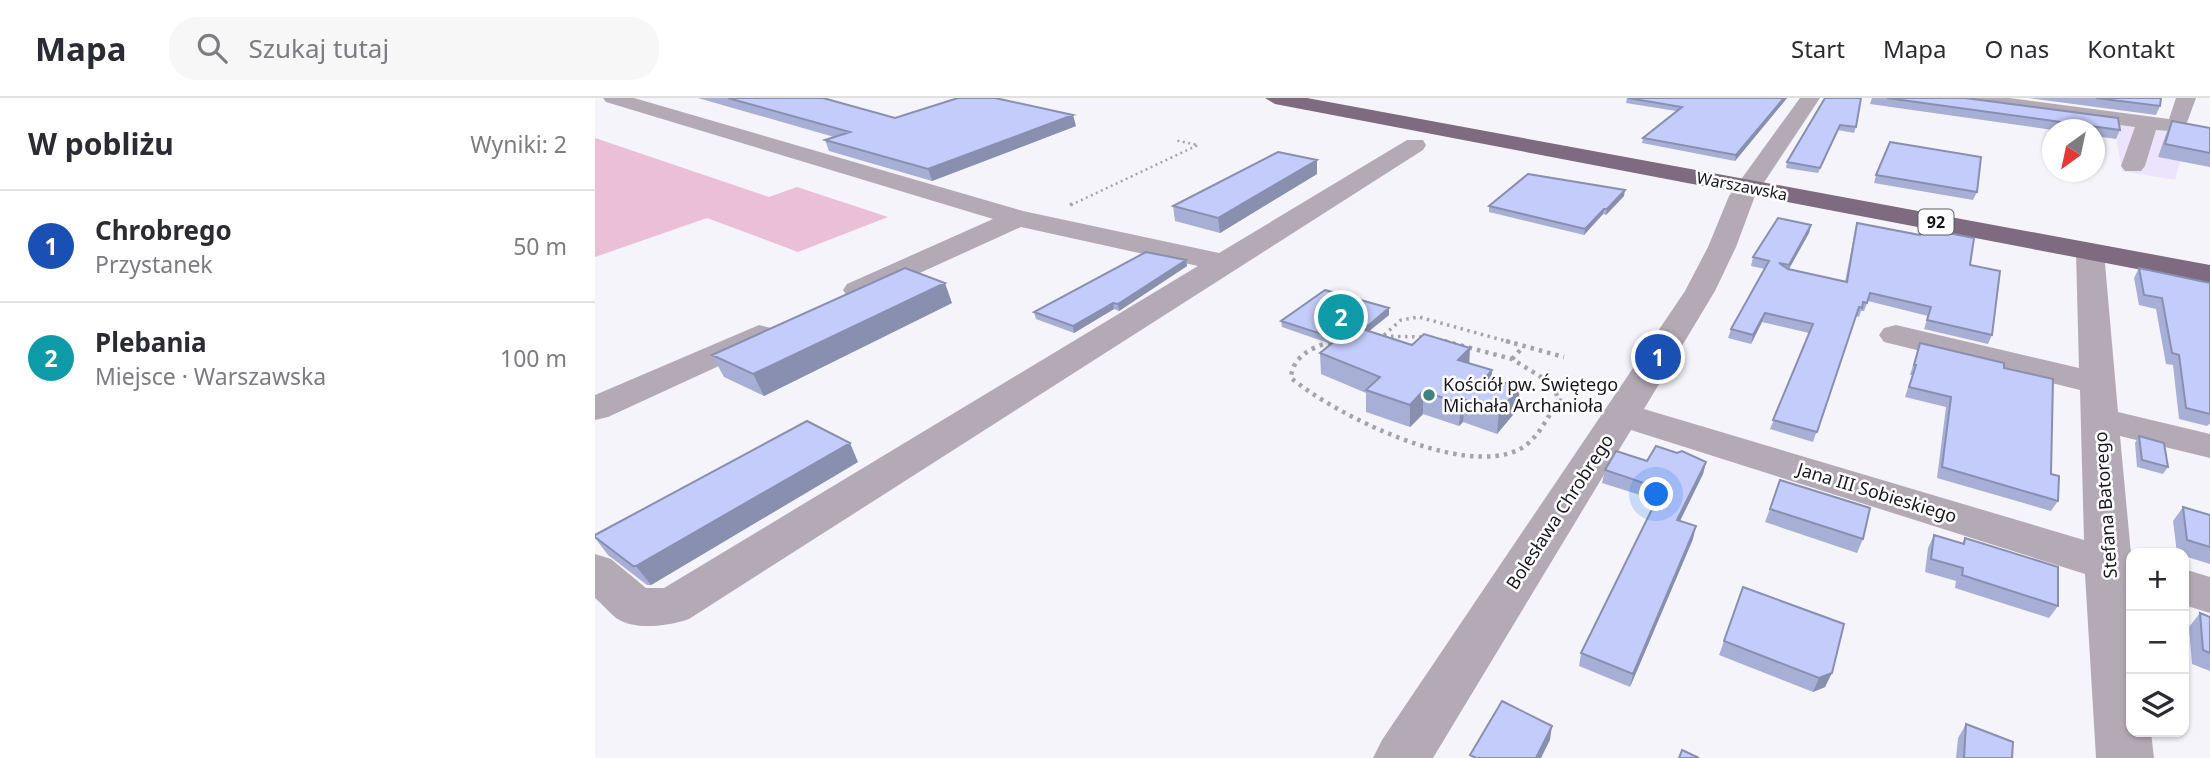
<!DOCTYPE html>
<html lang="pl">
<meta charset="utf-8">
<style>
body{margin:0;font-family:"Noto Sans",sans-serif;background:#f7f7f7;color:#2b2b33}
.controls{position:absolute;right:21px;bottom:21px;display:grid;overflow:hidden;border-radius:14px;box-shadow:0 2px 5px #0004}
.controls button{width:63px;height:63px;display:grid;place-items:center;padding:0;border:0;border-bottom:2px solid #e1e1e2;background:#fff;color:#2b2b33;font:35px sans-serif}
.compass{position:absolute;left:1447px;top:21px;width:63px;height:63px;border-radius:50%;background:#fff;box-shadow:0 2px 5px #0004;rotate:213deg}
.you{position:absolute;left:1062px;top:397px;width:24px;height:24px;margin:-18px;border:5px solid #fff;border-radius:50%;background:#1a73e8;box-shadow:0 0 0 10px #1a73e833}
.badge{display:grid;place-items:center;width:46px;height:46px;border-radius:50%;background:#2563eb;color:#fff;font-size:23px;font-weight:700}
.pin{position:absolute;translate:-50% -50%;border:4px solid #fff;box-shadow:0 2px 7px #0006}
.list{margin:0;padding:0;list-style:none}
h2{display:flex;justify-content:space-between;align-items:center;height:91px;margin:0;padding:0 28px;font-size:30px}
h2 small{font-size:23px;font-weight:400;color:#7c7c81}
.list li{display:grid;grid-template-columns:46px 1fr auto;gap:21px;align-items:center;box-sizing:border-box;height:112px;padding:0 28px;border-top:2px solid #e1e1e2}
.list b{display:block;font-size:26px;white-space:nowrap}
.list p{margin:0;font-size:23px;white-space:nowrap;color:#7c7c81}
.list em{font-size:23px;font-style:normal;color:#7c7c81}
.icon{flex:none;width:38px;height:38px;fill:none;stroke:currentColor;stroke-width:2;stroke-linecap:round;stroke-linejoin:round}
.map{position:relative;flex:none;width:1615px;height:660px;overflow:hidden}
header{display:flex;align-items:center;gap:42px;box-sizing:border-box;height:98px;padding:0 35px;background:#fff;border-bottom:2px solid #e1e1e2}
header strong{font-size:33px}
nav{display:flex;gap:38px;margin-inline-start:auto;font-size:24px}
.search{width:490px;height:63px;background:#f7f7f7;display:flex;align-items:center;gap:18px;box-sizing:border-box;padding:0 24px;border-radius:28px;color:#7c7c81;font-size:26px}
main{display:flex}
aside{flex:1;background:#fff}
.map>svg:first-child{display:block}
.built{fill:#ece4fc}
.green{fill:#ebbfd5}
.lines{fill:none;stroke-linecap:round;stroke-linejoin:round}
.path-far2{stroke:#a5a3ab;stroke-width:2.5;stroke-dasharray:2 3.5;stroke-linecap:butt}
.path-far1{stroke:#a5a3ab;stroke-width:3.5;stroke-dasharray:2.5 4.5;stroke-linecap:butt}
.path{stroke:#a5a3ab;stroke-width:4.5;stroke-dasharray:3.5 5;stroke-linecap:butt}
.minor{fill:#b4aab5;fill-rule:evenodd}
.major{fill:#7e6b80;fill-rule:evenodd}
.wall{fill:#a8afd7}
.shaded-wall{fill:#888faf}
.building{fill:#c3ccfa;stroke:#888faf;stroke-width:2}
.poi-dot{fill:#3e847a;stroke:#fff;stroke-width:2.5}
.labels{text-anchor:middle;stroke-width:5;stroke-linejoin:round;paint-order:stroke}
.far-street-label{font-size:16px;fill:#181520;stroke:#fff}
.shield{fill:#fff;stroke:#5d5b63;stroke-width:2}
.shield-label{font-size:16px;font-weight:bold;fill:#181520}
.poi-label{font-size:18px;fill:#181520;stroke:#fff;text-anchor:start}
.street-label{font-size:18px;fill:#181520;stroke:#fff}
</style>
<header>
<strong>Mapa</strong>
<div class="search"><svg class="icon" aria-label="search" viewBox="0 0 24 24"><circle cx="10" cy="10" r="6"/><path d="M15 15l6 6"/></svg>Szukaj tutaj</div>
<nav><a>Start</a><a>Mapa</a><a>O nas</a><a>Kontakt</a></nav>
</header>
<main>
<aside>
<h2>W pobliżu<small>Wyniki: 2</small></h2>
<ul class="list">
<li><span class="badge" style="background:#1a4fb4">1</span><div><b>Chrobrego</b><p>Przystanek</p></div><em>50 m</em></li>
<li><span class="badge" style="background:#0f9aa8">2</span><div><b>Plebania</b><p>Miejsce · Warszawska</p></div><em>100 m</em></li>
</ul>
</aside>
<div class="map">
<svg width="1615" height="660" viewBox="0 0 1615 660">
<rect width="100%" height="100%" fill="#f6f4fb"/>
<path class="built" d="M1518 24 1593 35 1580 82 1527 73Z"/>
<path class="green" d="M0 40 174 99 202 89 293 119 203 154 112 120 0 159Z"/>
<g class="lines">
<path class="path-far2" d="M476 107 603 47 579 42"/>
<path class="path-far1" d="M475 107 479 105
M789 237 806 222 824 219 918 245
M782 238 830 239
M845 242 856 245
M733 245 736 244"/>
<path class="path" d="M849 243 917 261 959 287 963 302 995 312
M911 243 969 259
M736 244C717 249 697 259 696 280 741 317 865 379 923 352 942 343 953 319 963 302
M917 261 928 249"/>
<path class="minor" d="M8 0H39L428 113 624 155 812 42H828L831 47 828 52 94 521C74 528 40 533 21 520 14 514 7 506 0 500V456L16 461 51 490H69L603 168 426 129 274 198 263 201 252 198 248 192 252 186 398 121 11 4Z
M1205 0H1225L1160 98 1141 149 1120 193 1049 311 1489 442 1485 292 1289 244 1284 237 1289 230 1301 227 1484 270 1481 154 1485 148 1495 145 1505 148 1509 154 1523 314 1615 336V360L1525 338 1536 456V634H1556L1559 660H1501L1490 476 1036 332 838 660H778L787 642 1090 193 1113 149 1134 98Z
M1358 0H1414L1574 21 1581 0H1601L1590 30 1574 33 1561 32 1550 68 1546 73H1530L1526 68 1540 29 1368 6Z
M164 227 176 230 181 237 176 244 13 319 0 322V297Z
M1589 471 1615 479V515L1589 507Z"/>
<path class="major" d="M670 0H712L1615 167V185L680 6Z"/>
</g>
<path class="wall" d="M103 0H228L300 20 481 28 337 83 234 53 230 42 239 39Z
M1032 0H1192L1140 63 1047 45 1048 40 1081 13 1031 5Z
M1230 0 1261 29 1259 35 1243 32 1223 75 1191 70 1192 64Z
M1277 0H1370L1525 32 1521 41 1500 38V32H1458L1275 6Z
M1434 0H1566L1565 8 1561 17Z
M1577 23 1615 30V69L1563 59 1571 36Z
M722 76 625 135 580 123 578 108Z
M1281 77 1382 94 1378 102 1279 85Z
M1029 98 1011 117 1008 116 989 137 894 114V108Z
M1262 125 1375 167 1397 237 1393 246 1329 231 1333 218 1273 203 1269 213H1266L1264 219 1261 218 1218 344 1175 331 1214 235 1167 224 1156 246 1133 240 1136 231 1170 171 1156 168 1158 159 1216 127 1214 135 1194 171 1250 184 1260 133Z
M591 162 592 168 524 213 519 211 479 235 441 221 439 214Z
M1544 170 1615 185V327L1614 326 1612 328 1584 321 1578 267 1571 266 1561 211 1544 207 1539 180Z
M357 205 169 298 129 279 117 257Z
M794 210V217L774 233 874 265 897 281 922 312 902 336 868 324 864 328 828 316 815 329 771 314V295L726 276 725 255 736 246 687 229 686 223Z
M1325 245 1409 270 1456 376 1463 403 1456 413 1342 380 1351 309 1310 299 1317 277H1315Z
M1544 338 1573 369 1568 376 1542 369 1540 345Z
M1052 363 1111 364 1108 376 1085 423 1098 441 1035 589 984 568 986 555 1061 402 1007 385 1010 372Z
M263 364 56 487H52L13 457 0 440V437Z
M1588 409 1615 417V466L1589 458V455H1582L1578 423Z
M1175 411 1268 441 1262 455 1170 424Z
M1339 437 1367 446 1370 440 1463 508 1454 520 1360 490 1361 483 1330 474 1333 450Z
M1605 515 1615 519V573L1597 566 1594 529Z
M1249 526 1230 589 1218 594 1124 557 1129 543Z
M1371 626 1417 660H1361L1363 640Z"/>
<path class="shaded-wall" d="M1189 0H1192L1140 63 1141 57Z
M478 17 481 28 337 83 333 71Z
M722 62V76L625 135 623 120Z
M1030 92 1029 98 1011 117 1012 111Z
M1009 111 1008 116 989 137 990 131Z
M1216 127 1214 135 1191 176 1194 167Z
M591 162 592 168 524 213 523 206Z
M350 185 357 205 169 298 158 276Z
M518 205 519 211 479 235 478 228Z
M794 210V217L752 251V244Z
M1170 215 1167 224 1156 246 1158 237Z
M875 250 874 272 863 262Z
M897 272 896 294 891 279Z
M925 290 922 312 902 336 904 313Z
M828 293V316L815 329V307Z
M870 302 868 324 864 328 866 306Z
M255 345 263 364 56 487 41 468Z
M1111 364 1108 376 1079 435 1082 422Z
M1101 428 1098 441 1035 589 1038 576Z
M1237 575 1230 589 1218 594 1224 580Z
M957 628 955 642 946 660H941Z"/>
<path class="building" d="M133 0H228L300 20 363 0H400L478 17 333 71 230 42 255 34Z
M1033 0H1189L1141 57 1048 40 1087 9Z
M1230 0H1266L1261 29 1245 27 1225 70 1192 64Z
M1292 0H1370L1523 20 1525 32Z
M1501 0H1566L1565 8Z
M1577 23 1615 30V55L1570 46Z
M1295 44 1386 59 1382 94 1281 77Z
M683 54 722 62 623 120 578 108Z
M933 76 1030 92 1012 111H1009L990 131 894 108Z
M1183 120 1216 127 1194 167 1184 165 1193 171 1252 184 1262 125 1325 137 1328 130 1379 140 1375 167 1405 173 1397 237 1332 222 1336 209 1275 195 1272 205 1268 204 1267 210 1264 209 1222 334 1178 322 1218 226 1170 215 1158 237 1136 231 1174 163 1158 159Z
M551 154 591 162 523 206 518 205 478 228 439 214Z
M310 170 350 185 158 276 117 257Z
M1544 170 1615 185V316L1591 310 1584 257 1577 255 1567 200 1549 197Z
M730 192 794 210 768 232 758 228 742 241 686 223Z
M758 228 817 247 829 236 875 250 863 262 897 272 891 279 925 290 904 313 870 302 866 306 828 293 815 307 771 292 785 279 725 255Z
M1325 245 1409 265V270L1458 281 1456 376 1464 378 1463 403 1347 369 1356 299 1314 289 1321 267H1319Z
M212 323 255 345 41 468H38L0 439V437Z
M1544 338 1569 345 1573 369 1547 362Z
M1061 348 1082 355 1087 353 1111 364 1082 422 1101 428 1038 576 986 555 1067 391 1010 372 1021 353 1052 363Z
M1185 382 1275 410 1268 441 1175 411Z
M1588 409 1615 417V449L1592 442Z
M1339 437 1369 446 1370 440 1463 469V508L1367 477 1368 470 1336 461Z
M1148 489 1249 526 1237 575 1224 580 1129 543Z
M1605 515 1615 519V555L1608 552Z
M907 603 957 628 941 660H881L875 657Z
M1371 626 1418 644 1417 660H1369Z
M1087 652 1104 660H1084Z"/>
<circle class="poi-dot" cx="834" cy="297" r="7"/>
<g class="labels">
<g class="far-street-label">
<text transform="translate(1147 88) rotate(11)" y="6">Warszawska</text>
</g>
<rect class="shield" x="1323.5" y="111.5" width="35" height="25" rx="5"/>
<g class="shield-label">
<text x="1341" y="130">92</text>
</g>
<g class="poi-label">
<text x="848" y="293">Kościół pw. Świętego<tspan x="848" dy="21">Michała Archanioła</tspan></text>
</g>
<g class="street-label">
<text transform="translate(1282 395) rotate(17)" y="6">Jana III Sobieskiego</text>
<text transform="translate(1511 407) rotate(-94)" y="6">Stefana Batorego</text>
<text transform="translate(965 414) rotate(-57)" y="6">Bolesława Chrobrego</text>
</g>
</g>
</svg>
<div class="controls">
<button>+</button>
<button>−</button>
<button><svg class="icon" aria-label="layers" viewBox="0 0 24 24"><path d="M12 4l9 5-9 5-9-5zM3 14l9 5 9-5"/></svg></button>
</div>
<svg class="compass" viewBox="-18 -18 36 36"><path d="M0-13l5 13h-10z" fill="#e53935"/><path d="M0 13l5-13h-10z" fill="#7c7c81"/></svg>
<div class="you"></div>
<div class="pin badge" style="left:1063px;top:259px;background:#1a4fb4">1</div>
<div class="pin badge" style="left:746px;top:219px;background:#0f9aa8">2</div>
</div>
</main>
